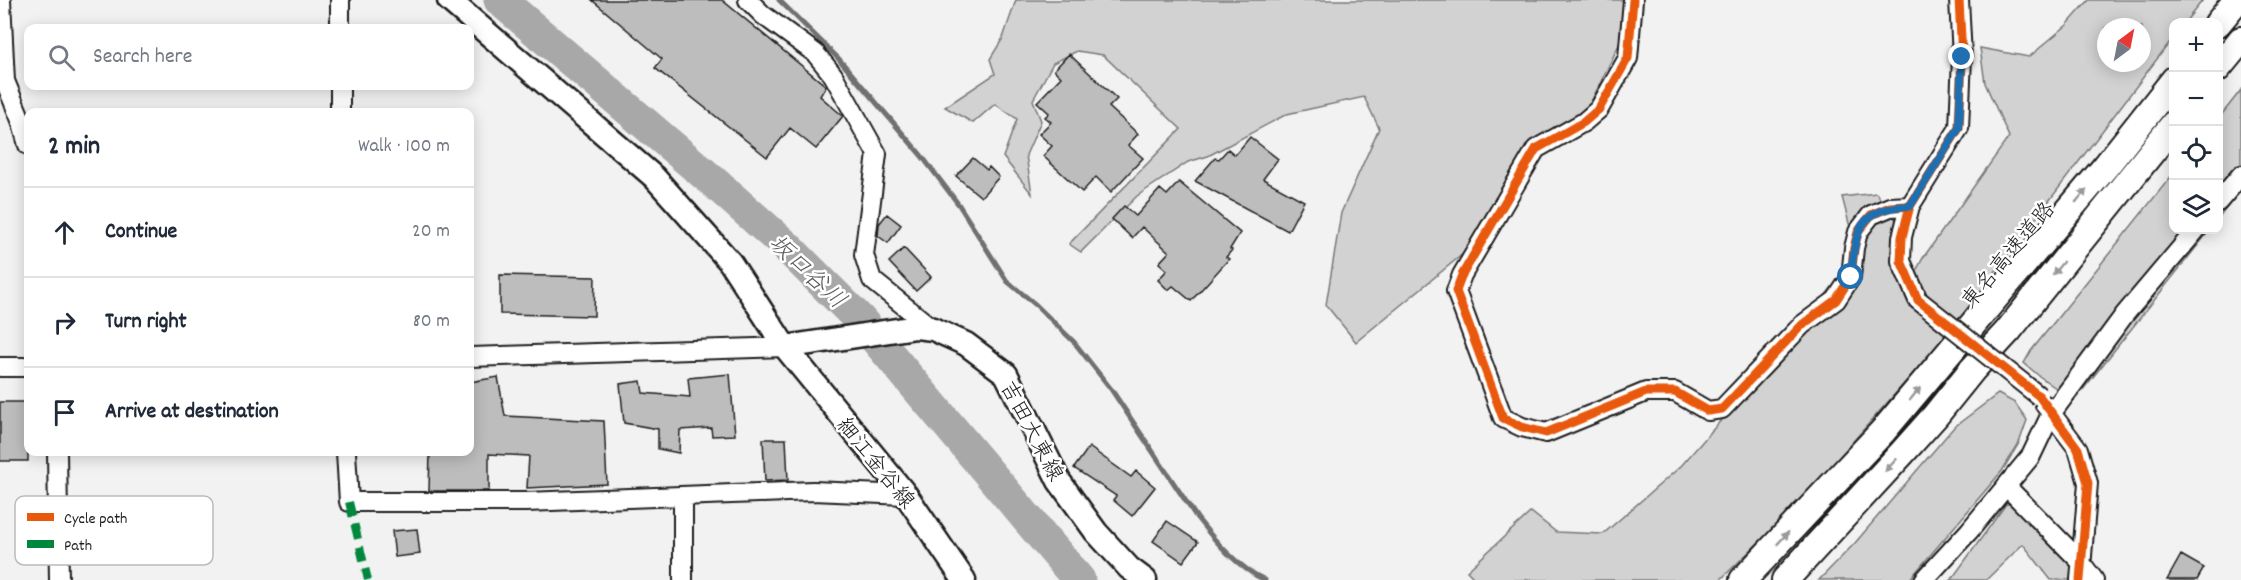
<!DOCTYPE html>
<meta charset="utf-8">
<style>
body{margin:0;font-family:Dekko,"Klee One",sans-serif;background:#f6f6f7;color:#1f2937}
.controls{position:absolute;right:18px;top:18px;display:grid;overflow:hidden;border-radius:12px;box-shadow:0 3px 15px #0003}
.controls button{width:54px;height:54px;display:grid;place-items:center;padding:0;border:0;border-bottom:2px solid #e0e1e3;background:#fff;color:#1f2937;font:30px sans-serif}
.compass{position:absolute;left:2097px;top:18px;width:54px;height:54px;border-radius:50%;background:#fff;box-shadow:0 3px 15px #0003;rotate:32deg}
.stop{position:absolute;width:18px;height:18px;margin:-14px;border:4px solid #1f6fb2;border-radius:50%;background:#fff}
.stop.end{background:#1f6fb2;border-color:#fff;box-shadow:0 2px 6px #0008}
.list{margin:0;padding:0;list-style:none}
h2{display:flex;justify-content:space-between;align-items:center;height:78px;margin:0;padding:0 24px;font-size:26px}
h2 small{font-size:20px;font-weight:400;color:#747a83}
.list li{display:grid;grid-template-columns:39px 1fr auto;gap:18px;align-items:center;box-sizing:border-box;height:90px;padding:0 24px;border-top:2px solid #e0e1e3}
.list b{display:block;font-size:22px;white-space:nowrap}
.list em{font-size:20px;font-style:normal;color:#747a83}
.icon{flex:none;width:33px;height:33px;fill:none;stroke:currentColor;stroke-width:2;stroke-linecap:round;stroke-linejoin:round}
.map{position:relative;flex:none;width:2241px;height:580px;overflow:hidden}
.search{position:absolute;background:#fff;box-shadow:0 3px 15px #0003;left:24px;top:24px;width:450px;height:66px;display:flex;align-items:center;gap:15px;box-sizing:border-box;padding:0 21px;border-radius:12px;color:#747a83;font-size:22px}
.panel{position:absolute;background:#fff;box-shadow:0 3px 15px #0003;left:24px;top:108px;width:450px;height:348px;border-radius:12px}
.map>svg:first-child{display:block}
.green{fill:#d2d2d2;stroke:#777;stroke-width:1.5;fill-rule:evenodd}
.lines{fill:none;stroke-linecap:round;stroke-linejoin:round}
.stream{stroke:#707070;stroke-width:5}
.river{stroke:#a8a8a8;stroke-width:33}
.building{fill:#bdbdbd;stroke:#1c1c1c;stroke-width:1.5}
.minor-casing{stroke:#1c1c1c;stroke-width:22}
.major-casing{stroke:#1c1c1c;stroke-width:27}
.highway-casing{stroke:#1c1c1c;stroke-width:30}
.minor{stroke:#fff;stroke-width:18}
.major{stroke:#fff;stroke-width:22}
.highway{stroke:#fff;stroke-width:26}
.minor-bridge-casing{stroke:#1c1c1c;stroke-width:22;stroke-linecap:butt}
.minor-bridge{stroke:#fff;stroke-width:18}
.quiet{stroke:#00873e;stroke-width:8;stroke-dasharray:15 8;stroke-linecap:butt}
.cycleway-casing{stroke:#fff;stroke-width:13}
.cycleway{stroke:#e8590c;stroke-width:9}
.oneway{fill:#999}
.route{stroke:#1f6fb2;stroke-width:8}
.labels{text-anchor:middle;stroke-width:5;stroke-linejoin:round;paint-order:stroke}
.street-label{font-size:22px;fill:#1c1c1c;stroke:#fff}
.water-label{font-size:24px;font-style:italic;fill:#5b5b5b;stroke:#fff}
.key{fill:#fff;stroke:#bbb;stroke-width:1.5}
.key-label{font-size:16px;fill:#1c1c1c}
</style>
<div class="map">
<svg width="2241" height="580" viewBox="0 0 2241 580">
<rect width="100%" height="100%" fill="#f2f2f2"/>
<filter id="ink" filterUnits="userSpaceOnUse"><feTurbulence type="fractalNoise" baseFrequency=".0167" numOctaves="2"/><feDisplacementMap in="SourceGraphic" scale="12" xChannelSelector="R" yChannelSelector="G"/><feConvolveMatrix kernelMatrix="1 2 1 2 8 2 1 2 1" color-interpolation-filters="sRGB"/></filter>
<g filter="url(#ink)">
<path class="green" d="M1016 0H1635L1632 18 1587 110 1512 170 1464 253 1356 342 1326 305 1341 213 1379 128 1364 97 1287 114 1208 156 1188 162 1137 196 1081 252 1069 244 1181 129 1103 55 1077 51 1053 63 1033 100 1041 121 1026 155 1032 194 1003 157 1017 119 995 104 973 123 945 107 995 74 990 59 1003 38Z
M2089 0H2203L2185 22H2174L2173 38 1947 335 1795 507 1720 580H1476L1467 571 1531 512 1556 532 1603 534 1681 466 1773 361 1844 272 1851 231 1842 197 1876 193 1896 220 1901 253 1910 282 1923 258 2009 137 1985 83 1980 48 2029 57 2067 25ZM2106 27H2142V63H2106Z
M2241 90V182L2229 204 2219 218V118Z
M2173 174 2174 230H2210L2074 401 2039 376 2024 363 2031 351Z
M1998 394 2015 403 2027 420 2019 443 2002 471 1909 580H1819L1855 543 1954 427Z
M2006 504 2019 505 2092 580H2051L2023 544 1986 580H1951Z"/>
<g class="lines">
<path class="stream" d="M779 0 838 58 921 155 959 205 1007 281 1036 305 1074 342 1111 389 1197 518C1215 541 1238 568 1265 580"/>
<path class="river" d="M500 0 716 184 786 246 860 320 1079 580"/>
</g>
<path class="building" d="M592 0H722L826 86 820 96 843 116 816 149 790 128 767 157 655 68 662 59Z
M1069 54 1117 99 1109 107 1138 134 1128 145 1143 158 1111 192 1096 177 1082 192 1043 156 1052 146 1039 134 1051 122 1045 117 1049 113 1037 102 1061 77 1054 70Z
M1250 137 1278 159 1263 179 1304 201 1288 231 1195 181 1215 158 1219 159 1228 149 1235 155Z
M973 158 987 170 989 167 999 177 981 197 956 176Z
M1179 182 1240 233 1230 249 1232 250 1226 257 1229 259 1191 301 1173 286 1168 290 1158 280 1167 270 1159 263 1169 252 1142 227 1132 238 1112 219 1124 206 1136 216 1160 189 1167 195Z
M887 214 901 225 888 243 878 236 879 224Z
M904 248 931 277 916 291 889 262Z
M500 275 595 277 594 316 500 314Z
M730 374 735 435 712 436 711 428 680 430 679 453 658 449V429L624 423 620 384 641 381 643 393 690 397 688 378Z
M498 377 505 416 604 421 607 484 527 488 529 456 489 454V491H429L430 452H470V382Z
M0 402H28V461H0Z
M763 439H786L788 480 765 481Z
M1089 447 1131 477 1136 471 1155 487 1132 516 1113 500 1116 496 1074 468Z
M1167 521 1198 542 1183 562 1153 541Z
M417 529 420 554 395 557 392 531Z
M2181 555 2204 568 2197 580H2167Z"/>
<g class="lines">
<defs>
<path id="minor" d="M1 0 5 81 21 120 28 145
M340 0V28
M748 0 763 15 815 53 833 75 877 154 864 255 872 280 933 329
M1633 0 1628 58 1599 109 1584 122 1536 149 1462 275 1456 291 1503 418 1522 427 1546 433 1646 392H1675L1708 411 1722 409 1802 325 1836 300 1851 277 1854 248 1858 232 1871 215 1890 207 1910 206
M340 86V112
M2218 202 2241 175
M1918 300 1901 261 1902 237 1910 206 1959 128 1962 57 1959 0
M470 357 785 347
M0 367H28
M2045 405 2078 449 2088 483 2080 580
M57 452 59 580
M346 452 349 502H526L813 491 906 495
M2006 486 2079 560 2094 580
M683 497V580
M1924 580 1969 531 2031 456 2051 414 2125 314 2196 230"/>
<path id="major" d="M449 0 654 177 730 262 785 347 906 495 964 580
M785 347 916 327 933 329 966 344 1006 374 1059 481 1096 532 1129 568 1145 580"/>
<path id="highway" d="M2218 23 2237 0
M2218 68 2241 40
M1743 580 1884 430 2106 166 2174 80
M1785 580 1902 453 1935 416 1972 370 2008 331 2174 124"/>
</defs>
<use href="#minor" class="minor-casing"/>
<use href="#major" class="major-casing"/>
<use href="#highway" class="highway-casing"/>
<use href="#minor" class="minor"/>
<use href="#major" class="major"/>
<use href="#highway" class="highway"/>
<defs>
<path id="minor-bridge" d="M1918 300 2039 396"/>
</defs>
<use href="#minor-bridge" class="minor-bridge-casing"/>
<use href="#minor-bridge" class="minor-bridge"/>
<path class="quiet" d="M349 502 368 580"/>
<defs>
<path id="cycleway" d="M1633 0 1628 58 1599 109 1584 122 1536 149 1462 275 1456 291 1503 418 1522 427 1546 433 1646 392H1675L1708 411 1722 409 1802 325 1836 300 1851 277 1854 248 1858 232 1871 215 1890 207 1910 206
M1959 0 1962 57 1959 128 1910 206 1902 237 1901 261 1918 300 2039 396 2078 449 2088 483 2080 580"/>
</defs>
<use href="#cycleway" class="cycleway-casing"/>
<use href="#cycleway" class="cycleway"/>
</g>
<defs><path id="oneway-solid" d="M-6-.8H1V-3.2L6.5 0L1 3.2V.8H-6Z" transform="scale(1.5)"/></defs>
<g class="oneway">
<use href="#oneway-solid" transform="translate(2081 196) rotate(-50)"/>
<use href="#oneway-solid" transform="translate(2058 268) rotate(129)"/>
<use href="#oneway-solid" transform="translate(1915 394) rotate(-50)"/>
<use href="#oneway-solid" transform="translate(1891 465) rotate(133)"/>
<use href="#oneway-solid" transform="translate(1783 538) rotate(-47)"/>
</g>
</g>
<g class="lines" filter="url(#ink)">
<path class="route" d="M1851 277C1855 232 1858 207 1910 206L1959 128 1962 57"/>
</g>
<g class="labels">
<g class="street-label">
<text transform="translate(2007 254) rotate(-50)" y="8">東名高速道路</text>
<text transform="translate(1033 430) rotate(62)" y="8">吉田大東線</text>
<text transform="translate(877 462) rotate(51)" y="8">細江金谷線</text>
</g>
<g class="water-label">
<text transform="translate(808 271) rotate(43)" y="8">坂口谷川</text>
</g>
</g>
<rect x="15" y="496" width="198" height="69" rx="9" class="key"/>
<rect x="27" y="513" width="27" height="8" fill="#e8590c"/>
<rect x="27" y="540" width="27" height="8" fill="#00873e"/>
<g class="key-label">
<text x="64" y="523">Cycle path</text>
<text x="64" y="550">Path</text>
</g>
</svg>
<div class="controls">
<button>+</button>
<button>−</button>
<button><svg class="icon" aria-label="locate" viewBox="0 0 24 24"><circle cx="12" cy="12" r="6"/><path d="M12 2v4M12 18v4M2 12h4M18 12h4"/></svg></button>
<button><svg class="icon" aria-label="layers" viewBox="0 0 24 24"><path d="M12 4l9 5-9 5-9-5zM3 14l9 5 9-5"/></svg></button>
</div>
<svg class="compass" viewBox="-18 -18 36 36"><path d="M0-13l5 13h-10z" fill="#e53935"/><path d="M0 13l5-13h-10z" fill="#747a83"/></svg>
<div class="stop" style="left:1851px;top:277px"></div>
<div class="stop end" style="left:1962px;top:57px"></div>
<div class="search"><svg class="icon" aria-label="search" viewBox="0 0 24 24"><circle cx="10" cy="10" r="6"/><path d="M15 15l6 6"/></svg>Search here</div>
<section class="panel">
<h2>2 min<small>Walk · 100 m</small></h2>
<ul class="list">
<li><svg class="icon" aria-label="ahead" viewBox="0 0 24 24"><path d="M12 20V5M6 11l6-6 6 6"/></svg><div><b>Continue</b></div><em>20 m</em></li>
<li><svg class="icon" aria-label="right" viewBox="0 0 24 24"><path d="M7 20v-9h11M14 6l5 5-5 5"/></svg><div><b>Turn right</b></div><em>80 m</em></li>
<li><svg class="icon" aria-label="arrive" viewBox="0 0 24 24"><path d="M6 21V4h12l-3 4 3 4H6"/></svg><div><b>Arrive at destination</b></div></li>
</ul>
</section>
</div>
